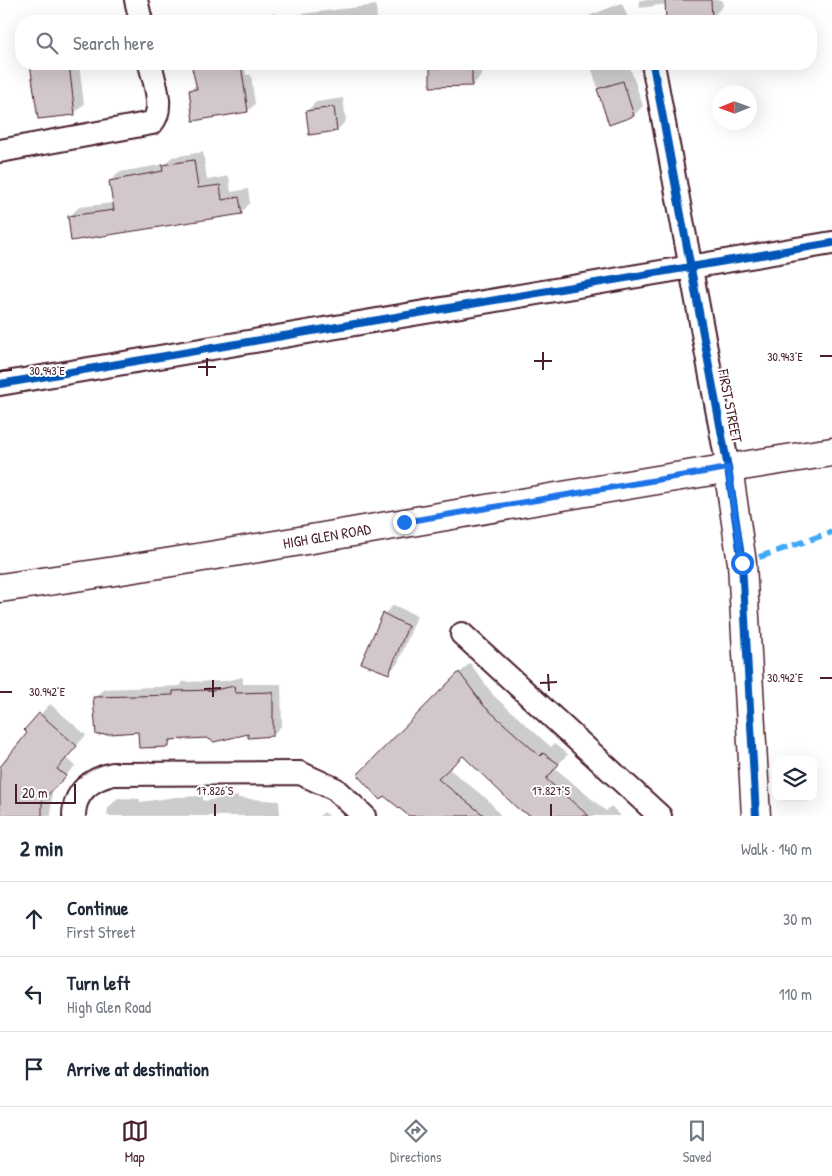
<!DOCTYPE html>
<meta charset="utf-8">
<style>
body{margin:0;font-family:"Patrick Hand",sans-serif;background:#f6f6f7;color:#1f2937}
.controls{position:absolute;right:15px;bottom:15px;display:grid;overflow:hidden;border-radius:10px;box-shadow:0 5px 20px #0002}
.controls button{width:45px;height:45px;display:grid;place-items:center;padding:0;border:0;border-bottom:1px solid #e0e1e3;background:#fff;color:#1f2937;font:25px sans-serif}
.compass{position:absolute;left:712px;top:85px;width:45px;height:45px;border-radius:50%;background:#fff;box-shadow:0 5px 20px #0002;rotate:269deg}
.scale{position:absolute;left:15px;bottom:12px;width:61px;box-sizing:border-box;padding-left:5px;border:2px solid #4a1f2b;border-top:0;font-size:14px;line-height:18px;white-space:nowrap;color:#4a1f2b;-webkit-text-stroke:4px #fff;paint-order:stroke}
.stop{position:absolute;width:15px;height:15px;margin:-11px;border:4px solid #1a73e8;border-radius:50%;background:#fff}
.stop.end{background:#1a73e8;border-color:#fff;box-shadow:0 1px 5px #0008}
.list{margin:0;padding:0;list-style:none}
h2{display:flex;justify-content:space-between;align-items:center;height:65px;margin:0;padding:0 20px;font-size:21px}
h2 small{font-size:16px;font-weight:400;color:#747a83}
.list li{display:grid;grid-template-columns:32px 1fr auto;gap:15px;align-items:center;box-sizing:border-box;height:75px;padding:0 20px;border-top:1px solid #e0e1e3}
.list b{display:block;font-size:19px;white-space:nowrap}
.list p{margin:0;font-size:16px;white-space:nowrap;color:#747a83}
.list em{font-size:16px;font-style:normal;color:#747a83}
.icon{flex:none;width:28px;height:28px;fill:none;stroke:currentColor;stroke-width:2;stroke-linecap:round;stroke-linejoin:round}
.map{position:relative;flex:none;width:832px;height:816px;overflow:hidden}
.search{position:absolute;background:#fff;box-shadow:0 5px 20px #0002;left:15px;right:15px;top:15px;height:55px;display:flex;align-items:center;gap:12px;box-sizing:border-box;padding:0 18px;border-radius:20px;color:#747a83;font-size:19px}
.sheet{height:290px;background:#fff}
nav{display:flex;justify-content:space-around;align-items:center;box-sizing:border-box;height:70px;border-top:1px solid #e0e1e3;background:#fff;font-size:14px;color:#747a83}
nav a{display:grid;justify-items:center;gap:2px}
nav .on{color:#4a1f2b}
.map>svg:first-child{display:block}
.shadow{fill:#0003}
.building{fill:#d2c7cb;stroke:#4a1f2b}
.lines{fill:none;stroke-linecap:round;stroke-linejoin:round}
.street-casing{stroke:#4a1f2b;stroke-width:26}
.secondary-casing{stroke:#4a1f2b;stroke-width:31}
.primary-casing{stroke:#4a1f2b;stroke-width:31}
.street{stroke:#fff;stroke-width:22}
.secondary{stroke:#fff;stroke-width:28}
.primary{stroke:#fff;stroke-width:28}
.quiet{stroke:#3fa9f5;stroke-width:6;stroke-dasharray:12 6;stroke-linecap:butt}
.cycleway-casing{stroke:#fff;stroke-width:11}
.cycleway{stroke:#0057b8;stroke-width:8}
.route{stroke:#1a73e8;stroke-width:6}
.ticks{fill:none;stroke:#4a1f2b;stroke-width:2}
.labels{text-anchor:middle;stroke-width:4;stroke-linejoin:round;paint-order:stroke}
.street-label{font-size:15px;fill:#4a1f2b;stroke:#fff}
.ticks-label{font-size:12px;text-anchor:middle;fill:#4a1f2b;stroke:#fff;stroke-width:4;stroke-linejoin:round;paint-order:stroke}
</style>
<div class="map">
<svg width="832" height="816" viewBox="0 0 832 816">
<rect width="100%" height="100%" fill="#fff"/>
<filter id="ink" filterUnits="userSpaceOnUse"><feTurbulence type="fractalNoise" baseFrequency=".02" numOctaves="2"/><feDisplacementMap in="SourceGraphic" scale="10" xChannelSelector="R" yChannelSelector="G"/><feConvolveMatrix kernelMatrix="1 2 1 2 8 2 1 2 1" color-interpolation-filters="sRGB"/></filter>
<g filter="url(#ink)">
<path class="shadow" d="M639 0H722L723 6 712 17 667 4 640 8Z
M622 3 628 18 626 21H585L591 15Z
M376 5 377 21H243L275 13 276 17Z
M32 64H79L84 104 75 113 39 118Z
M192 64H244L246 75H251L255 104 248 111 190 90 197 84Z
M435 64H481V76L472 85 431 68Z
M590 64H629L643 106 634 115 610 124Z
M343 98 346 121 337 130 307 111 316 102Z
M203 152 207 180 229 176 231 192 248 189 250 203 241 213 69 217 79 207 114 203 110 181 120 172 165 164 172 157Z
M394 605 417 616 398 663 389 672 384 614Z
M470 663 494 696 551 747 554 744 568 754 555 768 606 811 611 806 621 816H531L463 755 448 768 488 800 501 816H417L359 775Z
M243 677V684H281L282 725 273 735 249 732 175 738 168 745 140 731 94 698 104 689 180 686 183 682 225 681Z
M50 704 86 735 66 758 75 766 52 790 51 816H0V769L29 733 26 730Z
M203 796V801L238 796V798L279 801 280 816H107L108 808 118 798 140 799V802L176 797Z
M324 812 329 816H319Z"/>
<path class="building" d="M665 0H711L712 19 666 21Z
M30 64H69L75 115 38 119Z
M191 64H241L248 112 193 121 189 90 197 89Z
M472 67V86L430 87V68Z
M623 81 634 116 609 125 597 89Z
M334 107 337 131 309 135 306 111Z
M194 160 198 188 220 185 222 200 239 197 242 214 71 241 68 216 114 210 109 181 163 171 162 165Z
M383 613 408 626 389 674 361 663Z
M459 672 484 706 540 756 543 753 559 764 546 779 589 816H531L517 808 463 756 438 779 485 816H409L384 796 380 800 357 775Z
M234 686 235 693 273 692V736L248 738V734L214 742 207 738 169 740V747L139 748 138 732 96 735 93 697 173 695V691L215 690Z
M39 713 77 746 57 769 66 776 42 801V816H0V767L27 733 24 730Z"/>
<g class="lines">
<defs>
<path id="street" d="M136 0 141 21
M653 64 728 468
M0 151 152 123C165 108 154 81 150 64
M0 384 832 243
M462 634 660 816
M74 816C74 792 91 779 113 774L300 773 335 789 364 816"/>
<path id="secondary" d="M728 468 742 563 756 816"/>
<g id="primary">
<path id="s1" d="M0 588C278 549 554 494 832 452"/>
</g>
</defs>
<use href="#street" class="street-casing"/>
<use href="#secondary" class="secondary-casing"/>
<use href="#primary" class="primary-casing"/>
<use href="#street" class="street"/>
<use href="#secondary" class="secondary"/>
<use href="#primary" class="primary"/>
<path class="quiet" d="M742 563 832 532"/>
<defs>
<path id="cycleway" d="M653 64 728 468 742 563 756 816
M0 384 832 243"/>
</defs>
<use href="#cycleway" class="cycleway-casing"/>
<use href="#cycleway" class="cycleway"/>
</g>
</g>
<g class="lines" filter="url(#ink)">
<path class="route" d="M404 522 728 468 742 563"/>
</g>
<path class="ticks" d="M543 352V370M820 356H832M207 358V376M534 361H552M198 367H216M0 371 12 370M548 674 549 691M820 678H832M213 680V697M540 683 557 682M204 689 221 688M0 692H12M215 804V816M551 804V816"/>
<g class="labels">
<g class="street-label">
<text transform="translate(730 406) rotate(79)" y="5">FIRST STREET</text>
<text dy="5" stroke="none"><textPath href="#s1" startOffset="331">HIGH GLEN ROAD</textPath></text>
</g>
</g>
<g class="ticks-label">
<text x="785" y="361">30.943°E</text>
<text x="47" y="375">30.943°E</text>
<text x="785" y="682">30.942°E</text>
<text x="47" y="696">30.942°E</text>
<text x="215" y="795">17.826°S</text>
<text x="551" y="795">17.827°S</text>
</g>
</svg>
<div class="controls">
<button><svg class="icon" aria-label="layers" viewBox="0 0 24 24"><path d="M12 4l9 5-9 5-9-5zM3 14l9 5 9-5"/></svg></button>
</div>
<svg class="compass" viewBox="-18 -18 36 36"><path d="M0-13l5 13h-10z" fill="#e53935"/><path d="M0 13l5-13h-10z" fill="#747a83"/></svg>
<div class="scale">20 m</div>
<div class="stop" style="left:742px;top:563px"></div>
<div class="stop end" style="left:404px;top:522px"></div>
<div class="search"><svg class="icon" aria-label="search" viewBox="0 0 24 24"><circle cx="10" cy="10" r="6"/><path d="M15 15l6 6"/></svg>Search here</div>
</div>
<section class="sheet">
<h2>2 min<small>Walk · 140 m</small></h2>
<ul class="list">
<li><svg class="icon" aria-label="ahead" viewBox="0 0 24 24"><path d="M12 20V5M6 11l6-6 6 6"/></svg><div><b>Continue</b><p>First Street</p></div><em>30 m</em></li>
<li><svg class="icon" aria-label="left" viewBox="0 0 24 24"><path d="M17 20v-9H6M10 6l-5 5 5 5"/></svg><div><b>Turn left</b><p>High Glen Road</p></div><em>110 m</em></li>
<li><svg class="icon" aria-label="arrive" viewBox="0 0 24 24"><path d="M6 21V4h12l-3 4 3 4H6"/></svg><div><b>Arrive at destination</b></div></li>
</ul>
</section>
<nav>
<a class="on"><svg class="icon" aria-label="map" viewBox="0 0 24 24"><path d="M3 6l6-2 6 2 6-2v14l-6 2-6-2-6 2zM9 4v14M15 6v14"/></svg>Map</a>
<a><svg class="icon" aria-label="directions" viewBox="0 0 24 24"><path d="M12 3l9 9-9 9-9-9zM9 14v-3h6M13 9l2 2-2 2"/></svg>Directions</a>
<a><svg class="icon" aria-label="saved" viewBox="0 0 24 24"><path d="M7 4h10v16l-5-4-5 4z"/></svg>Saved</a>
</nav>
